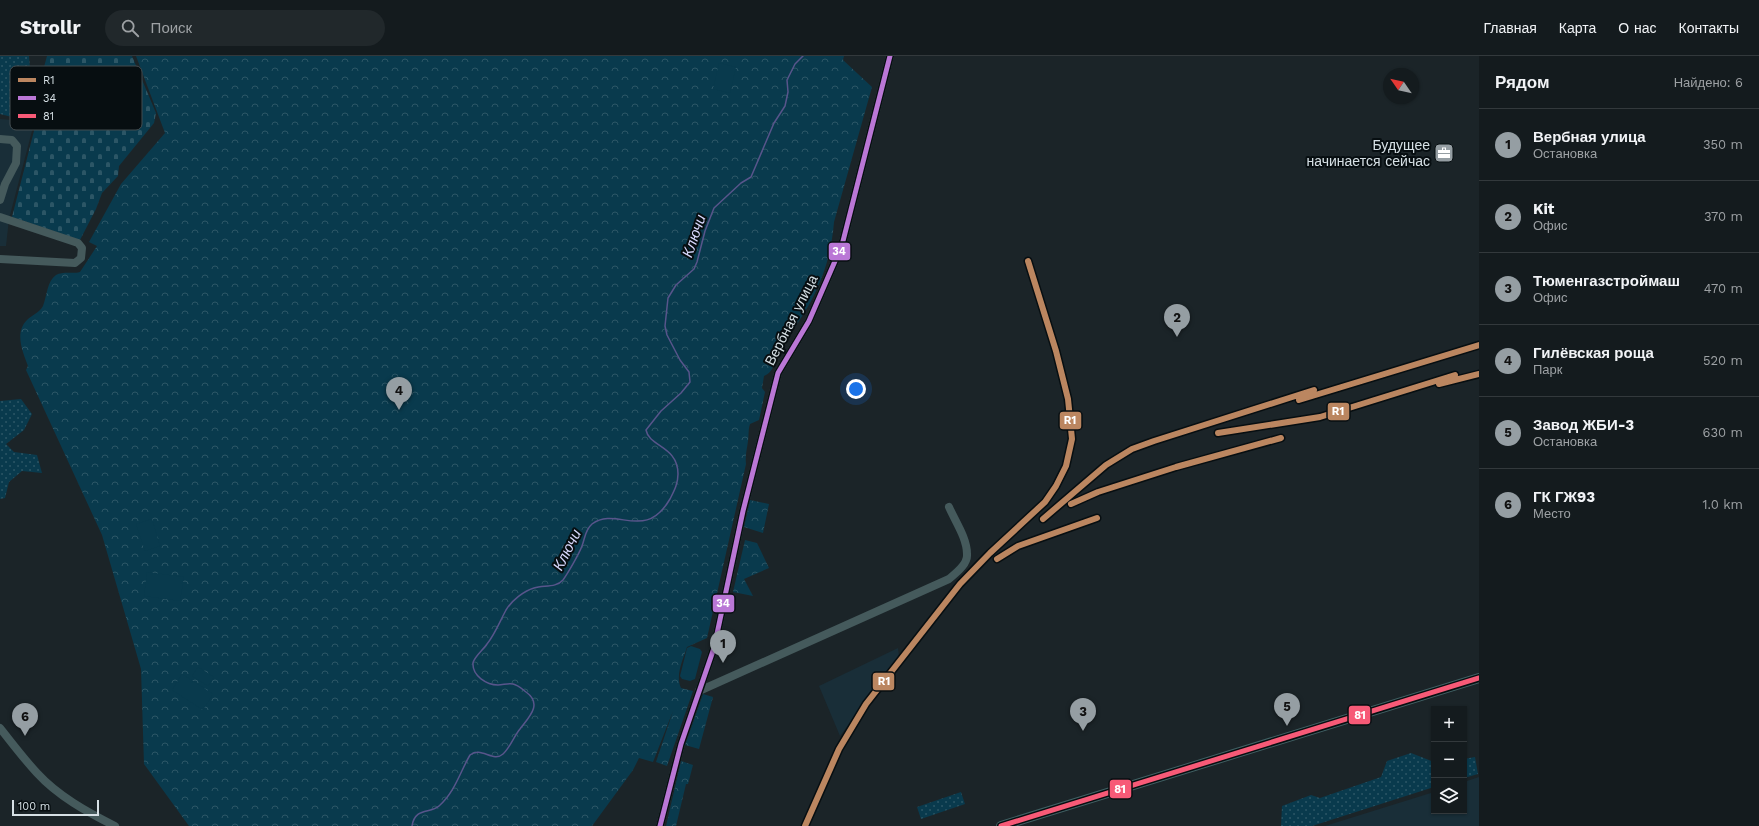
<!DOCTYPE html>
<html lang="ru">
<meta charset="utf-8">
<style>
body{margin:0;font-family:"Work Sans",sans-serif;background:#21282b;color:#f1f3f6}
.controls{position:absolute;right:12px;bottom:12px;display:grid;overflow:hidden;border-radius:0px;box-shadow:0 1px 3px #0004}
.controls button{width:36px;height:36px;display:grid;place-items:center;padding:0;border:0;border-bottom:1px solid #33393c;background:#141b1e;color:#f1f3f6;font:20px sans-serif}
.compass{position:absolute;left:1383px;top:12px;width:36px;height:36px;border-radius:50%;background:#141b1e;box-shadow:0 1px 3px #0004;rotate:304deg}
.scale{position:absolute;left:12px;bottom:10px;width:87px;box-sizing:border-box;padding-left:4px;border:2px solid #d6e0e5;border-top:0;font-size:11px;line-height:14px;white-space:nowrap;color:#d6e0e5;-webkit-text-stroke:3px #070e11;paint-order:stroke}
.you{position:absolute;left:856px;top:333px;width:14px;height:14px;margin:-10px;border:3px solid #fff;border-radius:50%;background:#1a73e8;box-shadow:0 0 0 6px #1a73e833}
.badge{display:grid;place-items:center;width:26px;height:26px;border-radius:50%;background:#959ea3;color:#111;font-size:13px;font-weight:700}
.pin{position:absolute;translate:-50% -33px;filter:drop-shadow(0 1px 2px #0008)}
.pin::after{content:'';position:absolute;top:21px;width:14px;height:12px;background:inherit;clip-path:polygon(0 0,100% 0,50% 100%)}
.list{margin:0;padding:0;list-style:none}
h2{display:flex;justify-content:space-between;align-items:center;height:52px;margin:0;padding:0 16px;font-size:17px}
h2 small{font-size:13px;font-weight:400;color:#9da1a4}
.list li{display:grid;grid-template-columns:26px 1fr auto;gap:12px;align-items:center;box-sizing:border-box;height:72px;padding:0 16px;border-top:1px solid #33393c}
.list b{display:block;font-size:15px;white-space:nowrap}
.list p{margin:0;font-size:13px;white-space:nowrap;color:#9da1a4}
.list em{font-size:13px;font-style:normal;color:#9da1a4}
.icon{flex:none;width:22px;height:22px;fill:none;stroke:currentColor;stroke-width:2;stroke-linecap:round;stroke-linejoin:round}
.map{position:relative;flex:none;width:1479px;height:770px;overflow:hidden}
header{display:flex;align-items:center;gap:24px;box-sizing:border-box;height:56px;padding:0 20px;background:#141b1e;border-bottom:1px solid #33393c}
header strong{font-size:19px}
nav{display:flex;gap:22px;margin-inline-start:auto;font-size:14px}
.search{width:280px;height:36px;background:#21282b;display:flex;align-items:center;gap:10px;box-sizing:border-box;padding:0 14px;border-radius:22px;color:#9da1a4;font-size:15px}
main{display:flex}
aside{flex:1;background:#141b1e}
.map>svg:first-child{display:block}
.built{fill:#192e38}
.grass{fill:url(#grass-dots)}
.forest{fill:url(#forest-crowns)}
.cemetery{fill:url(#cemetery-stones)}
.pitch{fill:#093a4d}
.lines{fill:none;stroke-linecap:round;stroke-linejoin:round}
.stream{stroke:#58558b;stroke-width:1.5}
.minor{stroke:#455a5c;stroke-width:8}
.major{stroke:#406063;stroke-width:10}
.bus-1-casing{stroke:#070e11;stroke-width:8}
.bus-2-casing{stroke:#070e11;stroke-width:8}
.bus-1{stroke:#ba77d6;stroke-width:5}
.bus-2{stroke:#f75a77;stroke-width:5}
.rail-1-casing{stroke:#070e11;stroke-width:9}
.rail-1{stroke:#bb8660;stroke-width:6}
.labels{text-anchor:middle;stroke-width:4;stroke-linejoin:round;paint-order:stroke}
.poi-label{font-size:14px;fill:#d6e0e5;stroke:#070e11;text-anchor:end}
.street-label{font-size:14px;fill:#d6e0e5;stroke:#070e11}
.water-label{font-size:15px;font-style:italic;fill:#d8d8fc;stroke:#070e11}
.key{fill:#070e11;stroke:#454d51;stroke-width:1}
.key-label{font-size:11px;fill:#d6e0e5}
.line-badge{stroke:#070e11;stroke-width:1.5}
.badge-label{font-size:11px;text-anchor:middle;font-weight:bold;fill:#fff}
</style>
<header>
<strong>Strollr</strong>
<div class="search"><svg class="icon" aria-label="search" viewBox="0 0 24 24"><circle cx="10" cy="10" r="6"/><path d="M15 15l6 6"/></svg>Поиск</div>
<nav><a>Главная</a><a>Карта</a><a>О нас</a><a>Контакты</a></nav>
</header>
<main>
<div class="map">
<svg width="1479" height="770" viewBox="0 0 1479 770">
<defs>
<pattern id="grass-dots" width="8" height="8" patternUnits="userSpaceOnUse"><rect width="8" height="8" fill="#093a4d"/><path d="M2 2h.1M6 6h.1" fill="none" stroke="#2c5666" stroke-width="1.8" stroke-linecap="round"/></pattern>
<pattern id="forest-crowns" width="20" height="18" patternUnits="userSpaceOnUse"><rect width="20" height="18" fill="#093a4d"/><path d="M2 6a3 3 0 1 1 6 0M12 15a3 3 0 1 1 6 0" fill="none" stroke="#2c5666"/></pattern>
<pattern id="cemetery-stones" width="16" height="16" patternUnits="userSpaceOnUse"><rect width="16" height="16" fill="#093a4d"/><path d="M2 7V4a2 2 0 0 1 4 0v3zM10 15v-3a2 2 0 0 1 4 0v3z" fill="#2c5666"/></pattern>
</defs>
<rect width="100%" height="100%" fill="#1b2428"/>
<path class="built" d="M0 63 23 65 33 71 9 163 6 190H0Z
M898 592 899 600 840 680 819 630Z
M1479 721V770H1325L1434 736V755H1464V726Z"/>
<path class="grass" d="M0 0H29L31 24 24 49 12 61 0 58Z
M21 343 32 358 24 374 6 388 14 396 37 399 42 417 22 415 9 426 5 442 0 443V345Z
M1411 697 1434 706V731L1312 770H1281L1282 750 1311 739 1320 742 1381 721 1387 705Z
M1475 701 1478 718 1464 722V703Z
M961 736 965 748 921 763 917 751Z"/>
<path class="forest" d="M136 0H844L843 4 872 31 834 166C831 204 819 236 797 268 795 271 792 276 790 278 785 282 779 281 776 288 769 300 781 311 764 320L762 332 765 336 759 364 750 368C748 374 749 379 748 385 747 393 745 399 746 408L707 582 687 591C683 604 675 619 681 632L693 635 667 710 656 706 673 655 653 706 639 702 633 714 592 770H189L144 708 141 613 102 479 26 314 28 310C23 296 14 277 27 264 32 259 39 257 43 250 47 240 47 225 56 219 63 215 73 218 80 216L97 190 89 186 121 128 165 77Z
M750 444 769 448 763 477 744 471Z
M745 484 757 487 769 512 744 523 753 540 733 536Z
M703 638 713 641 699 693 685 689Z
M681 705 693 709 688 728H686L676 770H666Z"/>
<path class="cemetery" d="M47 0H132L156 57 154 67 119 110 118 120 102 137 96 153 80 184 12 161 35 71V54L42 35 44 11Z"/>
<path class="pitch" d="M719 7 736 11 730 37 713 33Z
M152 463 160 490 145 495 136 468Z
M147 516 184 521 180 545 144 540Z
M691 590 700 593 702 596 695 623 690 625 682 623 680 620 687 592Z
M198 611 214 621 208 630 192 620Z
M182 618 213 638 203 654 172 634Z"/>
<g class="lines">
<path class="stream" d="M412 770C415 751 430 758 439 750 455 736 460 716 470 699 481 690 493 707 503 698 510 692 514 680 520 673 529 661 543 648 526 636 522 633 518 629 513 628 508 627 503 629 498 629 487 629 472 620 473 607 474 601 484 593 487 588 495 578 500 565 506 554 512 544 524 535 534 532 544 529 556 532 563 524 568 517 579 498 582 490 585 482 585 474 592 468 617 450 645 486 670 443 674 435 678 428 678 418 678 390 649 391 646 374L661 355 681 337 690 326 689 316 680 304 667 279 665 270 668 242 676 229 694 213 697 206 705 175 714 152 741 127 751 121 774 67 785 50 788 36 787 24 795 8 803 0"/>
<path class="minor" d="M0 83 12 84 17 90 16 107 5 128 0 144
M0 161 78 187 82 192 81 202 75 207 0 203
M699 635 949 523C956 517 968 508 967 498 967 482 955 465 949 451
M0 672C12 687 24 703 37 717 58 740 87 756 115 770
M660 770 681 688 714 592 743 455 778 317 809 265 842 189 890 0"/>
<path class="major" d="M1001 770 1479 622"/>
<defs>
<path id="bus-1" d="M660 770 681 688 714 592 743 455 778 317 809 265 842 189 890 0"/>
<path id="bus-2" d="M1001 770 1479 622"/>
</defs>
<use href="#bus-1" class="bus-1-casing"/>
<use href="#bus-2" class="bus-2-casing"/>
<use href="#bus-1" class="bus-1"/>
<use href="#bus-2" class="bus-2"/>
<defs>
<path id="rail-1" d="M1439 328 1479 318
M1299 344 1479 289
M1218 377 1320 361 1455 319
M1071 448 1098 436 1176 411 1281 382
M1043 463 1106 409 1132 393 1154 385 1314 334
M997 503 1018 490 1097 462
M805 770 839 693 866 648 960 528 990 497 1045 446 1056 430 1066 410 1072 383 1068 343 1056 295 1028 205"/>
</defs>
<use href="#rail-1" class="rail-1-casing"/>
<use href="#rail-1" class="rail-1"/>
</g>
<defs>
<symbol id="office-square" viewBox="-11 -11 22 22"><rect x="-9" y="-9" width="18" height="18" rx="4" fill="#959ea3" stroke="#070e11"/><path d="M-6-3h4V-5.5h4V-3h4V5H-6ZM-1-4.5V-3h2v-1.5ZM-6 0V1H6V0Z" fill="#fff"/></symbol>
</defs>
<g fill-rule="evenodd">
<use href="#office-square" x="1433" y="86" width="22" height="22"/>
</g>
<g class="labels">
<g class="poi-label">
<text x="1430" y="94">Будущее<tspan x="1430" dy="16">начинается сейчас</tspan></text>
</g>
<g class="street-label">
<text transform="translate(791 264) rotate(-63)" y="5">Вербная улица</text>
</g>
<g class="water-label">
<text transform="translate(694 180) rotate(-71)" y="5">Ключи</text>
<text transform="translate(567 494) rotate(-63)" y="5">Ключи</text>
</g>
</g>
<rect x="10" y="10" width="132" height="64" rx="6" class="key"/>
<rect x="18" y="22" width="18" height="4" fill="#bb8660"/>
<rect x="18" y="40" width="18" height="4" fill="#ba77d6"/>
<rect x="18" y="58" width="18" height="4" fill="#f75a77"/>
<g class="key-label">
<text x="43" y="28">R1</text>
<text x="43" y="46">34</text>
<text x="43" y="64">81</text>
</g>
<g class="line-badge">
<rect x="828" y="186" width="23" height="19" rx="4" fill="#ba77d6"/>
<rect x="1327" y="346" width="23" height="19" rx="4" fill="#bb8660"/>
<rect x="1059" y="355" width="23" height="19" rx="4" fill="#bb8660"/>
<rect x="712" y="538" width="23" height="19" rx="4" fill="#ba77d6"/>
<rect x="872" y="616" width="23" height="19" rx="4" fill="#bb8660"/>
<rect x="1348" y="649" width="23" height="20" rx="4" fill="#f75a77"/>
<rect x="1109" y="723" width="23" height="20" rx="4" fill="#f75a77"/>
</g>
<g class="badge-label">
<text x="839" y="199">34</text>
<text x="1338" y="359">R1</text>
<text x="1070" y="368">R1</text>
<text x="723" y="551">34</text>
<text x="884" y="629">R1</text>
<text x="1360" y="663">81</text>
<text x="1120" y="737">81</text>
</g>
</svg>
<div class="controls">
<button>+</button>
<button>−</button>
<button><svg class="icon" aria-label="layers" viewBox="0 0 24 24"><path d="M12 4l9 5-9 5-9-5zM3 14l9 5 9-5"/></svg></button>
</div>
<svg class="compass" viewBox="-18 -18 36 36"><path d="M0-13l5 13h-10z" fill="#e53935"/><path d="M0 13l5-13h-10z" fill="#9da1a4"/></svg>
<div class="scale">100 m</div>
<div class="you"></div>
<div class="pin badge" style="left:723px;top:607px">1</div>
<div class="pin badge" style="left:1177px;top:281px">2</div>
<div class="pin badge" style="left:1083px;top:675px">3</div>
<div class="pin badge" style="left:399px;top:354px">4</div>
<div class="pin badge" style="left:1287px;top:670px">5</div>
<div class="pin badge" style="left:25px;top:680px">6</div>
</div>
<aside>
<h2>Рядом<small>Найдено: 6</small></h2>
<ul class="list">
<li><span class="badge">1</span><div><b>Вербная улица</b><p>Остановка</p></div><em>350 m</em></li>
<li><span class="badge">2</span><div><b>Kit</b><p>Офис</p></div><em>370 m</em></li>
<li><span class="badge">3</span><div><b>Тюменгазстроймаш</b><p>Офис</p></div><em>470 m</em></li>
<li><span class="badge">4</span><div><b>Гилёвская роща</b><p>Парк</p></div><em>520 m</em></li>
<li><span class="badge">5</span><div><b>Завод ЖБИ-3</b><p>Остановка</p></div><em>630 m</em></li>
<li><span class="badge">6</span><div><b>ГК ГЖ93</b><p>Место</p></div><em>1.0 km</em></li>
</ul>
</aside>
</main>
